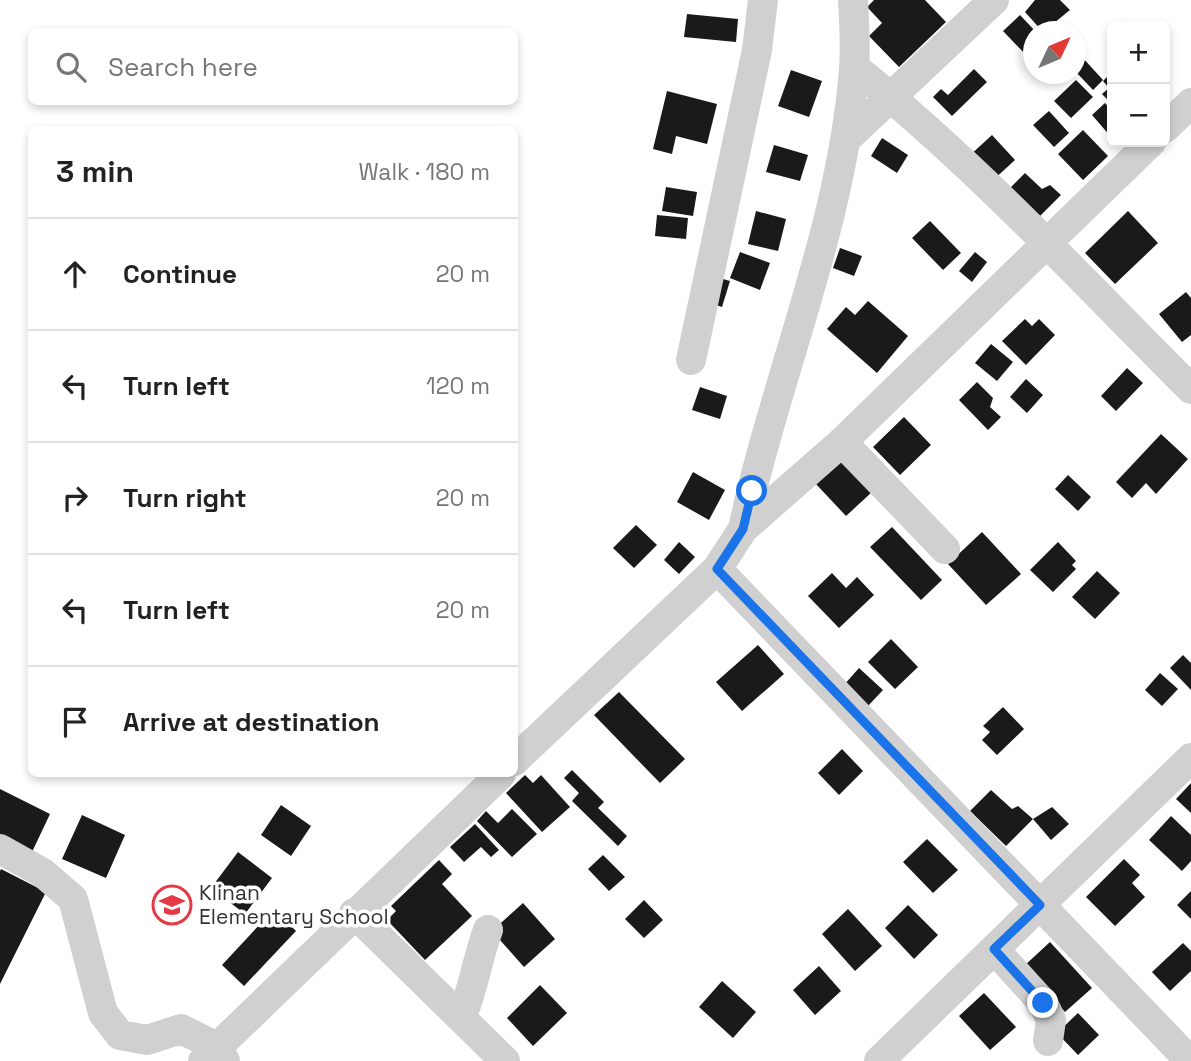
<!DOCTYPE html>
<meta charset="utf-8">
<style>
body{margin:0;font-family:"Space Grotesk",sans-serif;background:#f6f6f6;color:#222}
.controls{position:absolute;right:21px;top:21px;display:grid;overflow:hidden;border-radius:10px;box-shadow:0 4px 10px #0003}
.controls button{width:63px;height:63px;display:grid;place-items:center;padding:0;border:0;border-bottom:2px solid #e0e0e0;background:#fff;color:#222;font:35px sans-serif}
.compass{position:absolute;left:1023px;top:21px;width:63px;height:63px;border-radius:50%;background:#fff;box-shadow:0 4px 10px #0003;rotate:46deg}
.stop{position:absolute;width:21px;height:21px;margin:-16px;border:5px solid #1a73e8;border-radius:50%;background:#fff}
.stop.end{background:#1a73e8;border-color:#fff;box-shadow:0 2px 7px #0008}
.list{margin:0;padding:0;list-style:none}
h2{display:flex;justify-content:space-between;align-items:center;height:91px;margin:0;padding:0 28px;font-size:30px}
h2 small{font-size:23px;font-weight:400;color:#767676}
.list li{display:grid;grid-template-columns:46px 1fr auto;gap:21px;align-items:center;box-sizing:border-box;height:112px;padding:0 28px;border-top:2px solid #e0e0e0}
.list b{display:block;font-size:26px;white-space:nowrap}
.list em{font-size:23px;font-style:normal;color:#767676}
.icon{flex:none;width:38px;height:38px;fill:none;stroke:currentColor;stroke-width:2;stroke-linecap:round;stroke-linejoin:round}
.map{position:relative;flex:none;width:1191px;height:1061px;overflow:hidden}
.search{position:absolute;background:#fff;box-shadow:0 4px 10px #0003;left:28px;top:28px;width:490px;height:77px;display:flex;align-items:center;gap:18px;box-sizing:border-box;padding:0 24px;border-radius:10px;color:#767676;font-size:26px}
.panel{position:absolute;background:#fff;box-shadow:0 4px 10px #0003;left:28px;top:126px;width:490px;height:651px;border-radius:10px}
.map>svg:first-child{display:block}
.building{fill:#1a1a1a}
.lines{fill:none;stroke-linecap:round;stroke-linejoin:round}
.minor{stroke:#d0d0d0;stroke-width:30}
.route{stroke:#1a73e8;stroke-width:9}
.labels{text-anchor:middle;stroke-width:7;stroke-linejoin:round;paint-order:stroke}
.poi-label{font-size:21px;fill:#333;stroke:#fff;text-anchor:start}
</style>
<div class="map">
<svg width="1191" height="1061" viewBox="0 0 1191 1061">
<rect width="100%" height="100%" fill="#fff"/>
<path class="building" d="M874 0H925L946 22 899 67 869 36 882 23 867 7Z
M1035 0H1060L1070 10 1043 32 1025 12Z
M687 14 738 19 736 42 684 37Z
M1020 15 1036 32 1033 50 1027 56 1003 31Z
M1082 57 1103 80 1093 90 1076 72V63Z
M974 69 987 82 952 116 933 97 941 89 948 95Z
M791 70 822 81 809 117 778 106Z
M1112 72V104L1102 94 1109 88 1103 81Z
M1076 80 1093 97 1071 118 1054 101Z
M667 91 717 104 707 144 676 136 672 154 653 149Z
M1105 103 1112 111V138L1092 115Z
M1049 111 1069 133 1054 147 1033 125Z
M1083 130 1108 156 1083 180 1058 154Z
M992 135 1015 160 991 182 968 157Z
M882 138 908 155 897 173 871 156Z
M774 145 808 155 800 181 766 172Z
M1025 173 1042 189 1050 185 1061 195 1033 223 1004 194Z
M666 187 697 192 693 216 662 211Z
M756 211 786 219 778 251 748 244Z
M1128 211 1158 243 1115 284 1085 253Z
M657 215 688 218 686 239 655 236Z
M930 221 961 253 943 270 912 238Z
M840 248 862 256 854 276 833 268Z
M740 252 770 263 760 290 730 278Z
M975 252 987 262 972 282 959 271Z
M713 276 730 281 722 307 706 302Z
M1186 292 1191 298V335L1182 342 1159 314Z
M868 301 908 336 877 373 827 329 846 307 855 315Z
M1025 319 1032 326 1039 319 1055 335 1026 365 1002 341Z
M991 344 1013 362 997 381 975 363Z
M1127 368 1143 383 1116 411 1101 396Z
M1026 379 1043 395 1027 413 1010 397Z
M977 382 993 398 990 407 1001 417 988 430 959 400Z
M700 387 727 396 720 419 692 410Z
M904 417 931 445 900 475 873 447Z
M1161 434 1188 459 1156 494 1146 483 1132 498 1116 482Z
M842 458 872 492 846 516 815 483Z
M693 472 725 490 709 520 677 502Z
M1068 475 1091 497 1078 511 1055 489Z
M636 525 657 545 634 568 613 548Z
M892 527 942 580 921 600 870 547Z
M982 532 1021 574 986 605 948 564Z
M679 542 695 557 679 574 664 560Z
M1058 542 1076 561 1072 565 1076 569 1053 592 1030 570Z
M1097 571 1120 593 1095 619 1072 597Z
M832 573 846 588 857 577 874 595 839 628 808 596Z
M891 639 918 667 895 689 868 662Z
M758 645 784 674 742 711 716 682Z
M1183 655 1191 663V690L1170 668Z
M859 668 883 690 867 707 843 686Z
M1160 673 1178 689 1162 706 1145 690Z
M619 692 685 759 660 783 594 715Z
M1003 707 1024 729 997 755 982 740 990 732 983 726Z
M842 749 863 771 839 795 818 773Z
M572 770 604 802 598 808 627 836 618 846 572 801 579 793 564 778Z
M525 775 533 783 541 775 570 807 542 832 506 793Z
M1191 783V813L1176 799Z
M0 789 50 814 32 852 0 836Z
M991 790 1012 809 1018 806 1033 819 1052 807 1069 824 1051 840 1033 819 1006 846 970 811Z
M281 805 311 826 291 856 261 835Z
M512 809 537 834 512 857 477 821 486 811 498 823Z
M82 815 125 835 106 878 62 859Z
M1171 816 1191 835V861L1182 871 1149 840Z
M475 824 499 850 491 857 481 847 464 862 450 847Z
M927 839 958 870 933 893 903 862Z
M238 852 272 878 245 914 211 888Z
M603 855 625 877 609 891 588 869Z
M1124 859 1140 875 1132 883 1145 897 1115 926 1086 897Z
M439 860 452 874 442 884 472 916 425 960 387 920 396 911 391 906Z
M1 869 46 892 0 984V871Z
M1191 891V919L1177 905Z
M644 900 663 920 644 938 625 919Z
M523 903 555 939 524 967 492 931Z
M908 905 938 935 914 959 885 928Z
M274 909 296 931 244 986 222 965Z
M848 909 882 946 855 971 822 934Z
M1050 942 1092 988 1065 1012 1023 967Z
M1183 943 1191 951V971L1170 991 1152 972Z
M819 966 841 991 815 1015 793 990Z
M722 981 756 1012 733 1038 699 1007Z
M540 985 567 1013 533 1046 507 1018Z
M984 993 1016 1027 990 1050 959 1016Z
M1078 1013 1099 1035 1078 1055 1057 1033Z"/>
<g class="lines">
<path class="minor" d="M854 67C975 164 1082 280 1191 389
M1165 128 1191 103
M845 140 994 0
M691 360 757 50 763 0
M842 442 945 549
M743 529C776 375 842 227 854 69 856 46 854 23 853 0
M717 569 1190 1061
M514 761 717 569 743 529 842 442 1151 142
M0 849 43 873 73 899 103 1013 120 1035 147 1040 181 1029 217 1047 225 1061
M354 913 505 1061
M994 949 1043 1003 1051 1020 1048 1041
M461 1018C474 988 477 959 488 930
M203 1061 501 774
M879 1061 1191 758"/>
</g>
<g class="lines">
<path class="route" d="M752 491 743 529 717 569 1040 905 994 949 1043 1003"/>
</g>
<defs>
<symbol id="school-ring" viewBox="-11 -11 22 22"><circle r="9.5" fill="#fff" stroke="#e63946" stroke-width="1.5"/><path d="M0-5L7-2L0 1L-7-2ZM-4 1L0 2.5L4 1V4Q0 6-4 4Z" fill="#e63946"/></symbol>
</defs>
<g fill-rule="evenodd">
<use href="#school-ring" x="150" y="883" width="44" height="44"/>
</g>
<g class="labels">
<g class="poi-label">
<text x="199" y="900">Klinan<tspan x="199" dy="24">Elementary School</tspan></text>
</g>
</g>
</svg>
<div class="controls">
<button>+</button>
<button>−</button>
</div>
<svg class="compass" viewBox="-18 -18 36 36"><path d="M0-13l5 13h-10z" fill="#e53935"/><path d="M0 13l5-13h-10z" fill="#767676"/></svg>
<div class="stop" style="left:752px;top:491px"></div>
<div class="stop end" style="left:1043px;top:1003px"></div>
<div class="search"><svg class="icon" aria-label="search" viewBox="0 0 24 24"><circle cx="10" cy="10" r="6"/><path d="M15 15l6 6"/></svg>Search here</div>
<section class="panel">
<h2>3 min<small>Walk · 180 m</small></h2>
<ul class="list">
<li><svg class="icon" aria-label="ahead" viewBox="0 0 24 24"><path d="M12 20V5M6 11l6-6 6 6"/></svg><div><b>Continue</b></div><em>20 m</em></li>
<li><svg class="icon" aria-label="left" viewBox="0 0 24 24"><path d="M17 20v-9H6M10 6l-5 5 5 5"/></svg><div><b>Turn left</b></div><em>120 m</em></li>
<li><svg class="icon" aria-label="right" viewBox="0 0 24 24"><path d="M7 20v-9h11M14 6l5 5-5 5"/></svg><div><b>Turn right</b></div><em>20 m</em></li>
<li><svg class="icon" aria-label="left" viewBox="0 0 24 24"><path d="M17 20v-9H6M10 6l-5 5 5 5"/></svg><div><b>Turn left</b></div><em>20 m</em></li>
<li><svg class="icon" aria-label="arrive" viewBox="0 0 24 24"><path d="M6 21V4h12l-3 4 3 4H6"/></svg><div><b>Arrive at destination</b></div></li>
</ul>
</section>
</div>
